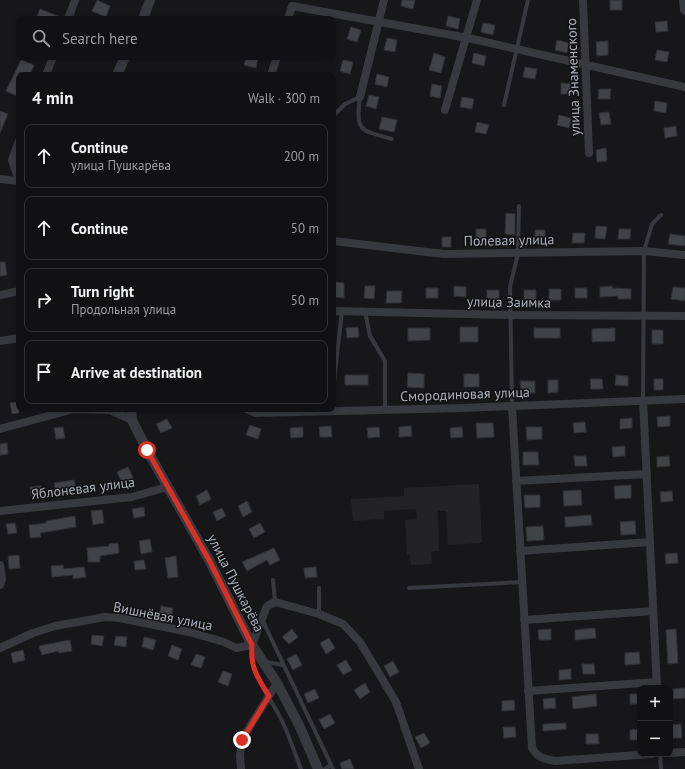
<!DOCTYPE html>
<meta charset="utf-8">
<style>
body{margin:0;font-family:"PT Sans",sans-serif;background:#1a1a1c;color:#f1f3f6}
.controls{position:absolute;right:12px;bottom:12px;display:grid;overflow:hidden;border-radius:8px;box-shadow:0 2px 6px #0003}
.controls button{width:36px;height:36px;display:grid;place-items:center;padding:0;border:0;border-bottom:1px solid #303133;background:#111113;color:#f1f3f6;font:20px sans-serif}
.stop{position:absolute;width:12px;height:12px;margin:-9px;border:3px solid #d93025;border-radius:50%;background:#fff}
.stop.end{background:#d93025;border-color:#fff;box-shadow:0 1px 4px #0008}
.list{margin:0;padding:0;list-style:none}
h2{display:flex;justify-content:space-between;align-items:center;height:52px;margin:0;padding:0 16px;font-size:17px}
h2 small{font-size:13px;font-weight:400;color:#9c9da0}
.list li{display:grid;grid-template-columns:26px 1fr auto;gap:12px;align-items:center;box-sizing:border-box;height:64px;margin:0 8px 8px;padding:0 8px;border:1px solid #303133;border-radius:8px}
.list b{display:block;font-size:15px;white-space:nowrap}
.list p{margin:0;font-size:13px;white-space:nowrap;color:#9c9da0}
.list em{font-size:13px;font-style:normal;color:#9c9da0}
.icon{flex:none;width:22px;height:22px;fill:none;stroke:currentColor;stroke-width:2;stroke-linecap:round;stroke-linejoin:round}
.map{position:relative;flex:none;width:685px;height:769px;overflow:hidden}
.search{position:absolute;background:#111113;box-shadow:0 2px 6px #0003;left:16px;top:16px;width:320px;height:44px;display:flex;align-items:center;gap:10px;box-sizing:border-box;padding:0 14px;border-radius:8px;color:#9c9da0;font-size:15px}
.panel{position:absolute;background:#111113;box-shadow:0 2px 6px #0003;left:16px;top:72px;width:320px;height:340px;border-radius:8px}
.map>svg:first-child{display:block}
.built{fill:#232326}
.building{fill:#414246;stroke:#313135}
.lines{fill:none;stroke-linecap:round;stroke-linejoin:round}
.service{stroke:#38393e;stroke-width:4}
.minor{stroke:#38393e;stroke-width:8}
.tertiary{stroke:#38393e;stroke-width:10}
.route{stroke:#d93025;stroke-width:5}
.labels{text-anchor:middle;stroke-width:3;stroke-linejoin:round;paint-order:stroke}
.street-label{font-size:14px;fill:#a9aeb9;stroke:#121214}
</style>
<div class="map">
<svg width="685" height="769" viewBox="0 0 685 769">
<rect width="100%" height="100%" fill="#171719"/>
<path class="built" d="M479 484 482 543 448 545 446 511H438L439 551 431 552 432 564 411 565 410 555H407L405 520 417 519 416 509 384 511V519L353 521 351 499 404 496V488Z"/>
<path class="building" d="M97 0 110 6 106 17 92 11Z
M402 0H415L413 9 401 6Z
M610 0H622V10H610Z
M40 9 63 18V19H36Z
M448 16 460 19 458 29 446 26Z
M667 21 668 31 656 32 655 22Z
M483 23 495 25 493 35 481 32Z
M351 27 361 30 357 42 347 39Z
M387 38 397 40 395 52 384 50Z
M557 40 569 43 567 53 555 50Z
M608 41V55L597 56 596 42Z
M657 50 669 52 667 62 655 60Z
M434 53 445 57 441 73 429 70Z
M474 53 486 56 484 66 472 63Z
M246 57 258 58 256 68 244 65Z
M21 60 34 65 30 75 19 72V90L17 96 6 91Z
M343 60 353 62 350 74 340 71Z
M525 67 537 69 535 79 523 77Z
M377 74 389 77 387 87 375 84Z
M561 83 573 84V94H561Z
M432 84 442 86 440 98 430 96Z
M599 89H611L610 99H598Z
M369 95 379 97 376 109 366 106Z
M462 97 474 99 472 109 460 107Z
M655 101 667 103 666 113 654 111Z
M0 111 8 114 0 133Z
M609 112 611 124 601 125 599 113Z
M559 115 571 118 569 128 557 125Z
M382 117 397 120 394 132 379 129Z
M477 122 489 125 486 134 475 132Z
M676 126 677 136 665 138 664 128Z
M606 148 607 161 597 162 596 150Z
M506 213 515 214V235L505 234Z
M596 226 607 227 605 239 595 238Z
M476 229H486V241H476Z
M619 229H631L630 239H618Z
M535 230H545V242H535Z
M573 233H585L584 243H572Z
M670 234 685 236V246L668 244Z
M442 237H451V247H442Z
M0 262H5L7 275 0 276Z
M333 282 344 283V298L333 297Z
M365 286H375L374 299 364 298Z
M454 286 466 287V297L454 296Z
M612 286V288L631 289V299H618V296L600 297V287Z
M673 287 685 288V301L671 299Z
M426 288H438V298H426Z
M575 288H587V298H575Z
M549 289H561V300H549Z
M487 290H499V300H487Z
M524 290H536V300H524Z
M387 291H402L401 303H386Z
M358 327 359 337 347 338 346 328Z
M460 327H478V342H460Z
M408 328H430V340L408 341Z
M534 328H560V338H534Z
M615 328V341L592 342V329Z
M652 330H663V344H652Z
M408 373 424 374V388L407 387Z
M464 374H479V387H464Z
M345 375H368V385H345Z
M616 375 628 376V386L615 385Z
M590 379H602L603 389H591Z
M654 379H663V390H654Z
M548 380H558V392L548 393Z
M520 381H535V393H521Z
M19 402V413L12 414 10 403Z
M670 416V426L658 427 657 417Z
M632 418V428L620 429V419Z
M167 419 172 428 161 433 156 424Z
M585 422 586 432 574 433 573 423Z
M476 423H493L494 437 477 438Z
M250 425 261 429 258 439 246 435Z
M331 426 332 437H320L319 427Z
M411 426 412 436 399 437V427Z
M63 427 65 438 56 439 54 428Z
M303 427V437L291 438 290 428Z
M379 427 380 437 368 438 367 428Z
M462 427 463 437 451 438 450 428Z
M526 427H542V439L527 440Z
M7 443 8 454 0 455V444Z
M625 446V456L613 457 612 447Z
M523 452H538L539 465H523Z
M574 456H586L587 466H575Z
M669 456 670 466 657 467V457Z
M128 467 134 480 123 485 117 472Z
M74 480 76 490 56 492 54 483Z
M631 485V498L615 499 614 486Z
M41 486 42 495 31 496 30 487Z
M207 490 211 499 200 505 196 496Z
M581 490 582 505 564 506 563 491Z
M672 491 673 501 661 502 660 492Z
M524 495H540V507L525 508Z
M247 501 252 512 243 517 238 506Z
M144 507 145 516 134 518 132 509Z
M222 508 226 516 217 521 213 512Z
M102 510 104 523 93 525 91 511Z
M591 515 592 525 565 527V517Z
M75 516 76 527 40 533 41 537 30 538 29 525 46 523V521Z
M635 521 636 534 621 535 620 522Z
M15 523 17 533 8 534 6 524Z
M260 523 265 532 254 538 249 529Z
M543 526 544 540 527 541 526 527Z
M150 539 152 552 141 554 139 541Z
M118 543 119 553 100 556V562H88L87 548 109 546V544Z
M274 548 280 560 270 565 267 560 247 571 242 562Z
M677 553 678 563 666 564 665 554Z
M19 555 20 568 9 569 8 556Z
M176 556 178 577 168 578 165 558Z
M144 560 146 569 135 570 134 561Z
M63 565 64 569 84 567 86 577 73 579V575L52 577 51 566Z
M316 567 317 577 305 578 304 568Z
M161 606 173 608 171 618 159 616Z
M595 628 596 638 575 640V630Z
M292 629 298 637 289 644 282 637Z
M551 629V640H539L538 630Z
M676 629 678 663 668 664 666 630Z
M92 635 104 636 102 646 91 644Z
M116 636 127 637 126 647 114 645Z
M144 637 156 640 153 650 142 647Z
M329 638 335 648 326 654 320 643Z
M70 640 72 651 59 653 58 651 42 655 39 646Z
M172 645 182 649 178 660 168 656Z
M23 650 25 660 13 663 11 653Z
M639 652 640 664 625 665V653Z
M196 654 205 657 201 668 191 665Z
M296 654 302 665 293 670 287 659Z
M346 660 352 670 343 675 337 665Z
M393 661 399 672 390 677 384 666Z
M582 664H594L595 674H583Z
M571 669V679L559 680V670Z
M223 671 232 674 228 686 218 682Z
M365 683 370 692 360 699 354 690Z
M685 688V698L673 699V689Z
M315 689 319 698 308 703 304 694Z
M596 694 597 706 573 709 572 697Z
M630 694H640V704H630Z
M555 698 556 708 544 709 543 699Z
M514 700 515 710 502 711V701Z
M330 714 335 723 324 729 319 720Z
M566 723V729L543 731V724Z
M681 724 682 738H671L670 725Z
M503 727H515L516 737 504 738Z
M640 729V740H630V730Z
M424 733 430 743 421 748 415 737Z
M586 734H598L599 744H586Z
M350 759 354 769H342L340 763Z"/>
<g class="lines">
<path class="service" d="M360 97C355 133 361 130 392 139
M504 105 528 0
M333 116 345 104 360 97
M365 312 370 336 385 361V410
M333 391 342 311
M643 400 644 251 652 224 661 215
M512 406 510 287 518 253 519 206
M273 580 275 602
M319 588V614
M409 588 522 582
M262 619 333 769
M252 648C249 676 272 698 283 723 290 738 295 754 301 769
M266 662 283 665
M660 754 661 769
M325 769 331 765"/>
<path class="minor" d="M583 0 589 153
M68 19 75 0
M288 19 292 6 468 38 685 87
M46 75 53 57
M271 75 277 57
M360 97 384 0
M445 110 477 0
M19 141 12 160 19 181
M0 179 18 181
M333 241 444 254 644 251 685 255
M0 295 19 291
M333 311 512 315 685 316
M0 341 19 338
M643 400 657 688
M512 406 532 748C538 758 544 759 555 761L652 754
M246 409 256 413 463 408 685 399
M0 429 74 409 110 410 132 420
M516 481 647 474
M0 511 132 497 167 487
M520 551 650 542
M0 565 2 579 0 585
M524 620 653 611
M0 648 33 633 55 626 105 617 120 618 189 632 224 642 236 648 252 645 267 606 275 602 319 614 343 624 360 642 396 702 419 769
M528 691 657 682
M670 753 685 752
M241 769 240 755 242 739 277 683"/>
<path class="tertiary" d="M684 0 685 10
M143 19 150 0
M117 75 125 57
M131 409 132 420 147 450 209 560 252 645 277 683 299 725 318 769"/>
</g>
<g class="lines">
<path class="route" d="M147 450 209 560 252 645C250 668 258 678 269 696L242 740"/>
</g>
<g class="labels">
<g class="street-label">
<text transform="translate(573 77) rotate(-92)" y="5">улица Знаменского</text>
<text transform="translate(509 240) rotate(-1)" y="5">Полевая улица</text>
<text transform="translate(509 302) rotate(1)" y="5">улица Заимка</text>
<text transform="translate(465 394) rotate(-2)" y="5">Смородиновая улица</text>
<text transform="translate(83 488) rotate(-7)" y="5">Яблоневая улица</text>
<text transform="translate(236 583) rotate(63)" y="5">улица Пушкарёва</text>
<text transform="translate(163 616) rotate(11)" y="5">Вишнёвая улица</text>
</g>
</g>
</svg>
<div class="controls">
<button>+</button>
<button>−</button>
</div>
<div class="stop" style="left:147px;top:450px"></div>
<div class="stop end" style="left:242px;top:740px"></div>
<div class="search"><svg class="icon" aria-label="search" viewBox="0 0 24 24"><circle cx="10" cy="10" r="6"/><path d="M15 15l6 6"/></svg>Search here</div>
<section class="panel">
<h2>4 min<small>Walk · 300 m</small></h2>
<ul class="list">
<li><svg class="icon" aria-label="ahead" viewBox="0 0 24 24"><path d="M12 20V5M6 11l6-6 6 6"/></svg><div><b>Continue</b><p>улица Пушкарёва</p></div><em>200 m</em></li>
<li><svg class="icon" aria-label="ahead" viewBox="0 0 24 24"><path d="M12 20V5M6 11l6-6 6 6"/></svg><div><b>Continue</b></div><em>50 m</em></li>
<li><svg class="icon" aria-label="right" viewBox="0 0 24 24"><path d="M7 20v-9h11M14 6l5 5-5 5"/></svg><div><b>Turn right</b><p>Продольная улица</p></div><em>50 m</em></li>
<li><svg class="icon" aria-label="arrive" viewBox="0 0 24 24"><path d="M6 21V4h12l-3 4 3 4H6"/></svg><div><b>Arrive at destination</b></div></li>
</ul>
</section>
</div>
